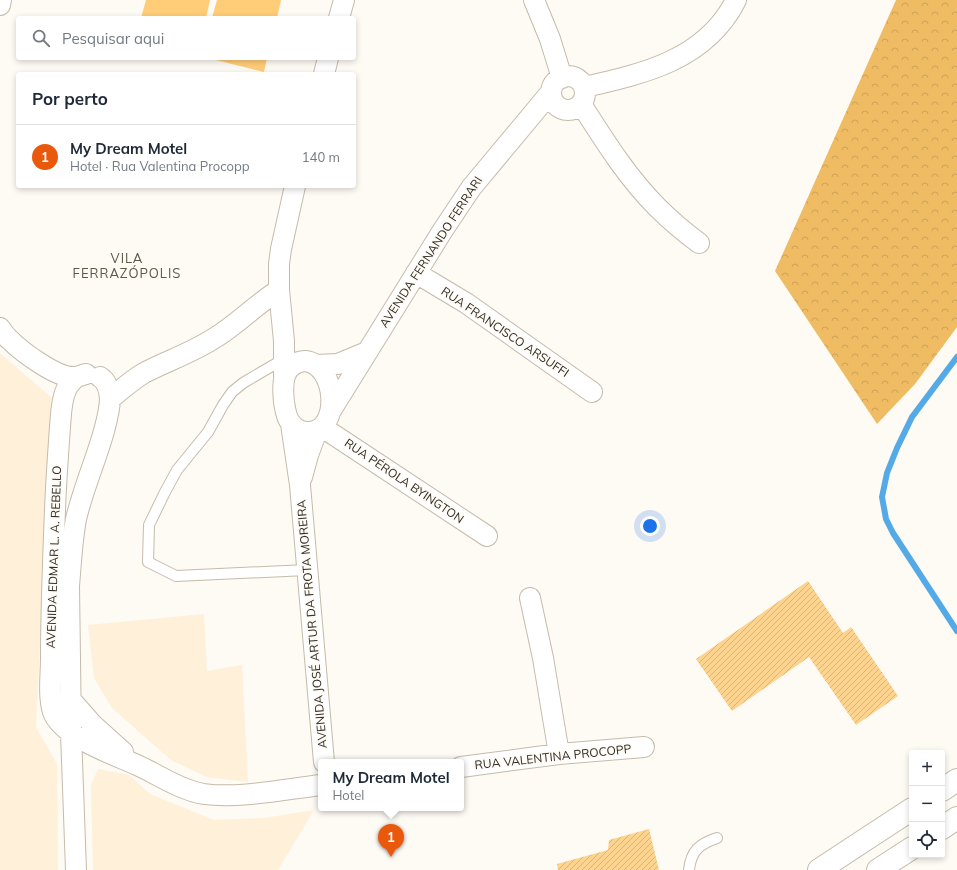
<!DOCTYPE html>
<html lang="pt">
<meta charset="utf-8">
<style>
body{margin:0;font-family:Mulish,sans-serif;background:#f2f2f3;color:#1f2937}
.controls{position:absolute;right:12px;bottom:12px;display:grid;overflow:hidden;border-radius:4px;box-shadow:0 2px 6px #0003}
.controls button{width:36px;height:36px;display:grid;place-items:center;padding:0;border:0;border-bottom:1px solid #e0e1e3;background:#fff;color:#1f2937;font:20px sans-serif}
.you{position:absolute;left:650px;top:526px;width:14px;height:14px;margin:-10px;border:3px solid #fff;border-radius:50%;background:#1a73e8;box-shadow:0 0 0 6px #1a73e833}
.badge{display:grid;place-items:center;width:26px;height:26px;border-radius:50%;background:#ea580c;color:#fff;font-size:13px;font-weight:700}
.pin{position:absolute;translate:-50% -33px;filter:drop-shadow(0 1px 2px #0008)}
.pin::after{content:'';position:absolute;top:21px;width:14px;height:12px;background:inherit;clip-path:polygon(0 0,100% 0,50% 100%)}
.popup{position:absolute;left:318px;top:759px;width:146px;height:52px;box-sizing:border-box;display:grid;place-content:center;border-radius:4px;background:#fff;filter:drop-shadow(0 1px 3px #0005);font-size:13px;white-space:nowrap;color:#747a83}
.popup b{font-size:15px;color:#1f2937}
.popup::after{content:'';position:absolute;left:50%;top:100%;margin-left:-8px;border:8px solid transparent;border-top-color:#fff}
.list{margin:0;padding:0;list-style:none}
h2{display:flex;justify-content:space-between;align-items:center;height:52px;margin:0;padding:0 16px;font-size:17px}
h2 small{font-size:13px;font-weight:400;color:#747a83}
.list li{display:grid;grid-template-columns:26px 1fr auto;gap:12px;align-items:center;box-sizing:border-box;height:64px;padding:0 16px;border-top:1px solid #e0e1e3}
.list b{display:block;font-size:15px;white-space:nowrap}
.list p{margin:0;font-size:13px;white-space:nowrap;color:#747a83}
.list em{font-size:13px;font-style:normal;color:#747a83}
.icon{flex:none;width:22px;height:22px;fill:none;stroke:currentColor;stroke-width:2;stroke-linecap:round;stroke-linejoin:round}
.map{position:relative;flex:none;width:957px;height:870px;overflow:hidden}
.search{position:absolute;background:#fff;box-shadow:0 2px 6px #0003;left:16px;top:16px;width:340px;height:44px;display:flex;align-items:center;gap:10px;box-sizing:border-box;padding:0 14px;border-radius:4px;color:#747a83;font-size:15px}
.panel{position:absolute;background:#fff;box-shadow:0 2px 6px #0003;left:16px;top:72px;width:340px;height:116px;border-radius:4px}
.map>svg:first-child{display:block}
.built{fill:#fff0d9}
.forest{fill:url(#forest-crowns)}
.green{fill:#ffcd77}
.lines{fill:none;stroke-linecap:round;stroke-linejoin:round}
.stream{stroke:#54aae6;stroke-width:6}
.building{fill:url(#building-hatch)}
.service-casing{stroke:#c5bbab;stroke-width:12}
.minor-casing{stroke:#c5bbab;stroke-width:22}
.tertiary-casing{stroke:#c5bbab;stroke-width:24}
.service{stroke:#fff;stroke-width:10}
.minor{stroke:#fff;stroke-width:20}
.tertiary{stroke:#fff;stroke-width:22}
.labels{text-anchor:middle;stroke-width:3;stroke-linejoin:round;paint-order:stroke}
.street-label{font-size:12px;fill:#322e28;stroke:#fefaf4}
.neighbourhood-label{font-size:13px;letter-spacing:1px;fill:#5f5749;stroke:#fefaf4}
</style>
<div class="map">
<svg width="957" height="870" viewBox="0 0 957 870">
<defs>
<pattern id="forest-crowns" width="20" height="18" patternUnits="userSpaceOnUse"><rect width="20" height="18" fill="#efbc64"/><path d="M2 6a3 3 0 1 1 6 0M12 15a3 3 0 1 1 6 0" fill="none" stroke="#cda257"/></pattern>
<pattern id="building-hatch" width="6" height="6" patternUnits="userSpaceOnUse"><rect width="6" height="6" fill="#fcd38f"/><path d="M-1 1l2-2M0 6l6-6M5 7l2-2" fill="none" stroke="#d8b57b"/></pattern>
</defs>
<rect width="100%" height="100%" fill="#fefaf4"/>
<path class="built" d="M0 353 52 398 36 727 57 764 58 870H0Z
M204 614 207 671 242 665 248 782 207 777 171 760 112 708 94 678 88 625Z
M98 769 129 775 150 794 214 820 264 818 314 810 278 870H93L91 785Z"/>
<path class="forest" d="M896 0H957V327L915 384 877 424 775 271Z"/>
<path class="green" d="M146 0H210L206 18H141Z
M217 0H281L277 18H212Z
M208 58H267L264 72Z"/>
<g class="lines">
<path class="stream" d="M957 357 912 417 897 448 887 473 882 497 886 519 893 533 957 631"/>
</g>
<path class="building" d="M808 581 843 633 851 627 898 696 856 725 809 657 732 711 696 659Z
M649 829 659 870H558L557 864 608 850 609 840Z"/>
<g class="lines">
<defs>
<path id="service" d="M284 359 243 383 232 392 223 405 208 432 177 470 165 492 149 525 148 562 176 576 307 570
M689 870C691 851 699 844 717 838"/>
<path id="minor" d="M534 0 550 39 562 78
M0 5 1 0
M339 18 344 0
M324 74 328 58
M551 93a17 17 0 1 1 34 0a17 17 0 1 1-34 0Z
M584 87C643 74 706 60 736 0
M581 104C604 140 627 177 657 207 670 220 684 232 699 243
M416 273 466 303 592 392
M0 328C3 332 6 337 10 340 22 352 57 378 74 377 78 377 82 375 86 374
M305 361C337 364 342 432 308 432 301 432 294 428 290 422 286 417 285 408 284 402 282 384 282 363 305 361Z
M316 365 338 364 367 352
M284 376V341L279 290V264L281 249 295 186
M76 377C72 381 68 385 66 390 61 401 61 415 60 427 58 455 56 482 55 510 53 559 51 609 51 658 51 675 48 696 53 712 62 737 115 755 137 765 159 775 180 790 204 794 238 799 286 789 321 785
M110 399C121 390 132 380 144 373 167 361 191 353 213 339 237 325 256 304 279 290
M330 412 443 230 471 188 551 92
M291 424 300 485 324 762
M322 427 487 536
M302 477 308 455 317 431
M530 598 543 658 559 754
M71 700 93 725 123 752
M461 767 559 754 644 747
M76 870 71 733 69 586C71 563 72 541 76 519 83 489 96 460 104 431 107 420 110 409 110 398 109 389 107 381 100 377"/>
<path id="tertiary" d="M942 790 957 780
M942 828 957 818
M819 870 912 809
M878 870 912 848"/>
</defs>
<use href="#service" class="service-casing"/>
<use href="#minor" class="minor-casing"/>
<use href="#tertiary" class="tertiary-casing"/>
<use href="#service" class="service"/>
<use href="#minor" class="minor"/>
<use href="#tertiary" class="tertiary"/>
</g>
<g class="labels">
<g class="street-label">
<text transform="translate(431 252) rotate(-57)" y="4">AVENIDA FERNANDO FERRARI</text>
<text transform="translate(505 332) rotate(34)" y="4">RUA FRANCISCO ARSUFFI</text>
<text transform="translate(404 481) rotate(34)" y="4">RUA PÉROLA BYINGTON</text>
<text transform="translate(54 557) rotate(-88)" y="4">AVENIDA EDMAR L. A. REBELLO</text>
<text transform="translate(312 624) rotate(-95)" y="4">AVENIDA JOSÉ ARTUR DA FROTA MOREIRA</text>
<text transform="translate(553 757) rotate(-6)" y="4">RUA VALENTINA PROCOPP</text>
</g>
<g class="neighbourhood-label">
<text x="127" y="263">VILA<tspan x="127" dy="15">FERRAZÓPOLIS</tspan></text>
</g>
</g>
</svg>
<div class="controls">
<button>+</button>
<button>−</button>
<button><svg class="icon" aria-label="locate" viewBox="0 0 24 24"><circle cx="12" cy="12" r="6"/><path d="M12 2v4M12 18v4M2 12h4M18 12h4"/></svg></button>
</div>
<div class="you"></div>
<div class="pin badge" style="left:391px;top:857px">1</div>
<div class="popup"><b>My Dream Motel</b>Hotel</div>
<div class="search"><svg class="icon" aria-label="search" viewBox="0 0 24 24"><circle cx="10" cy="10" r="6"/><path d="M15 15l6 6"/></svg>Pesquisar aqui</div>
<section class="panel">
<h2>Por perto<small></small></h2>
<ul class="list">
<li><span class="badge">1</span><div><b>My Dream Motel</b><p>Hotel · Rua Valentina Procopp</p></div><em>140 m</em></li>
</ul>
</section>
</div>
